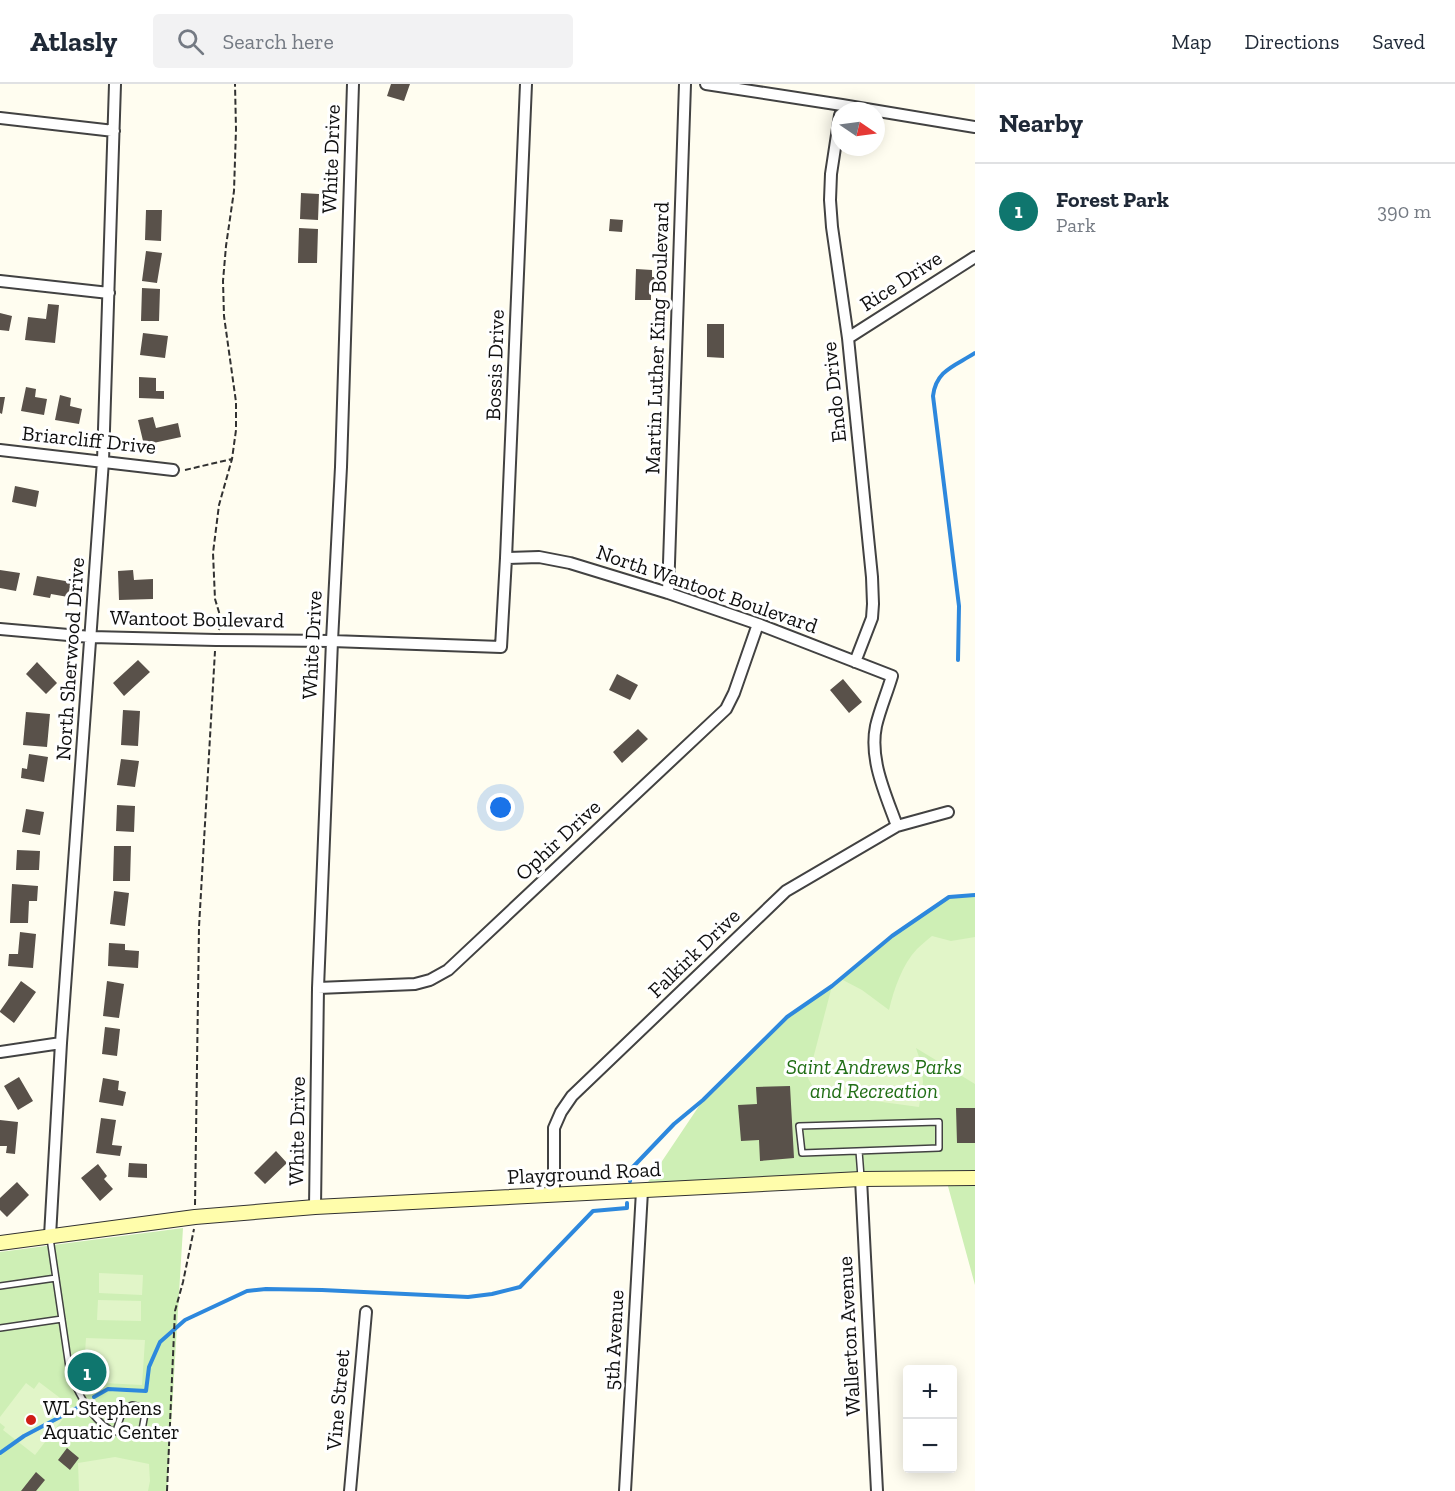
<!DOCTYPE html>
<meta charset="utf-8">
<style>
body{margin:0;font-family:"Zilla Slab",serif;background:#f2f2f3;color:#1f2937}
.controls{position:absolute;right:18px;bottom:18px;display:grid;overflow:hidden;border-radius:6px;box-shadow:0 3px 15px #0003}
.controls button{width:54px;height:54px;display:grid;place-items:center;padding:0;border:0;border-bottom:2px solid #e0e1e3;background:#fff;color:#1f2937;font:30px sans-serif}
.compass{position:absolute;left:831px;top:18px;width:54px;height:54px;border-radius:50%;background:#fff;box-shadow:0 3px 15px #0003;rotate:103deg}
.you{position:absolute;left:501px;top:724px;width:21px;height:21px;margin:-15px;border:4px solid #fff;border-radius:50%;background:#1a73e8;box-shadow:0 0 0 9px #1a73e833}
.badge{display:grid;place-items:center;width:39px;height:39px;border-radius:50%;background:#0f766e;color:#fff;font-size:20px;font-weight:700}
.pin{position:absolute;translate:-50% -50%;border:3px solid #fff;box-shadow:0 2px 6px #0006}
.list{margin:0;padding:0;list-style:none}
h2{display:flex;justify-content:space-between;align-items:center;height:78px;margin:0;padding:0 24px;font-size:26px}
h2 small{font-size:20px;font-weight:400;color:#747a83}
.list li{display:grid;grid-template-columns:39px 1fr auto;gap:18px;align-items:center;box-sizing:border-box;height:96px;padding:0 24px;border-top:2px solid #e0e1e3}
.list b{display:block;font-size:22px;white-space:nowrap}
.list p{margin:0;font-size:20px;white-space:nowrap;color:#747a83}
.list em{font-size:20px;font-style:normal;color:#747a83}
.icon{flex:none;width:33px;height:33px;fill:none;stroke:currentColor;stroke-width:2;stroke-linecap:round;stroke-linejoin:round}
.map{position:relative;flex:none;width:975px;height:1407px;overflow:hidden}
header{display:flex;align-items:center;gap:36px;box-sizing:border-box;height:84px;padding:0 30px;background:#fff;border-bottom:2px solid #e0e1e3}
header strong{font-size:28px}
nav{display:flex;gap:33px;margin-inline-start:auto;font-size:21px}
.search{width:420px;height:54px;background:#f2f2f3;display:flex;align-items:center;gap:15px;box-sizing:border-box;padding:0 21px;border-radius:6px;color:#747a83;font-size:22px}
main{display:flex}
aside{flex:1;background:#fff}
.map>svg:first-child{display:block}
.green{fill:#ceefb5}
.pitch{fill:#e1f5c8}
.lines{fill:none;stroke-linecap:round;stroke-linejoin:round}
.stream{stroke:#2d88dd;stroke-width:4}
.building{fill:#59514a}
.lane-casing{stroke:#424242;stroke-width:8}
.street-casing{stroke:#424242;stroke-width:14}
.secondary-casing{stroke:#313131;stroke-width:16}
.path{stroke:#313131;stroke-width:2;stroke-dasharray:6 3;stroke-linecap:butt}
.lane{stroke:#fff;stroke-width:5}
.street{stroke:#fff;stroke-width:10}
.secondary{stroke:#fffdab;stroke-width:14}
.poi-dot{fill:#cf1c16;stroke:#fff;stroke-width:2}
.labels{text-anchor:middle;stroke-width:6;stroke-linejoin:round;paint-order:stroke}
.street-label{font-size:21px;fill:#0f0f0f;stroke:#fff}
.park-label{font-size:21px;font-style:italic;fill:#226f17;stroke:#fff}
.poi-label{font-size:21px;fill:#0f0f0f;stroke:#fff;text-anchor:start}
</style>
<header>
<strong>Atlasly</strong>
<div class="search"><svg class="icon" aria-label="search" viewBox="0 0 24 24"><circle cx="10" cy="10" r="6"/><path d="M15 15l6 6"/></svg>Search here</div>
<nav><a>Map</a><a>Directions</a><a>Saved</a></nav>
</header>
<main>
<div class="map">
<svg width="975" height="1407" viewBox="0 0 975 1407">
<rect width="100%" height="100%" fill="#fffdf0"/>
<path class="green" d="M975 809V1201L946 1095 642 1107 703 1016 787 933 832 902 892 852 949 813Z
M183 1144 167 1407H0V1168Z"/>
<path class="pitch" d="M932 852 951 857 975 853V1000L916 964 921 979 923 998 919 1023 816 1009 808 994 832 902 841 895 862 906 889 926C894 905 902 881 917 865 922 860 927 856 932 852Z
M99 1189 143 1191 142 1211 99 1209Z
M98 1216 141 1217V1237L97 1236Z
M86 1254 145 1256 142 1301 83 1298Z
M39 1298 72 1323 35 1371 3 1346 5 1343 0 1339V1333L26 1299 34 1305Z
M115 1373 149 1380 150 1397 148 1407H79L78 1379Z"/>
<g class="lines">
<path class="stream" d="M958 576 959 522 933 312C936 286 955 282 975 269
M630 1097 631 1085 674 1040 703 1016 787 933 832 902 892 852 949 813 975 811
M94 1313 108 1305 146 1307 149 1283 160 1258 185 1236 247 1207 266 1205 322 1206 468 1213 492 1210 520 1203 593 1127 627 1124V1119
M0 1369 24 1352 77 1324"/>
</g>
<path class="building" d="M391 0H410L404 17 387 12Z
M301 109 319 110 318 136 300 135Z
M146 126H162L161 157 145 156Z
M610 135 623 136 622 148 609 147Z
M299 144 318 145 317 179H298Z
M146 167 162 169 157 199 142 197Z
M636 185 652 186V193H656V209H651V216H635Z
M142 204 160 205 159 237H141Z
M48 220 59 221 55 259 25 256 28 233 46 235Z
M0 229 12 232 9 247 0 246Z
M707 240H724V274L707 273Z
M143 249 168 252 165 274 140 271Z
M139 293 156 294V307H164V315L139 314Z
M26 303 36 305 35 313 47 315 44 331 21 327Z
M60 311 71 314 70 322 82 325 79 340 55 336Z
M0 313H5L2 330 0 329Z
M153 333 156 344 178 339 181 353 144 361 138 336Z
M15 402 39 407 36 423 12 418Z
M0 486 20 489 16 507 0 504Z
M133 486 134 496 153 495V515L119 516 118 487Z
M37 492 71 498 68 513 51 510 50 514 33 511Z
M138 576 150 588 124 612 113 599Z
M37 578 57 599 46 610 26 590Z
M617 590 638 601 630 616 609 606Z
M843 595 862 618 849 629 830 606Z
M123 626 140 627 138 662 121 661Z
M26 628 50 630 47 663 23 661Z
M638 645 648 655 622 679 613 668Z
M29 670 48 673 44 698 21 694 22 684 27 685Z
M121 675 139 677 135 703 117 701Z
M117 721 135 722 134 748 116 747Z
M26 725 44 728 40 751 22 748Z
M114 762H131L130 797H113Z
M17 766 40 767 39 786H16Z
M12 800 38 802 37 817H29L28 839H10Z
M114 807 129 809 125 842 110 840Z
M20 848 36 850 33 884 8 882 9 870H18Z
M109 859 125 860V866L139 867 138 884 108 882Z
M21 897 36 908 14 939 0 928V927Z
M107 897 124 900 119 934 103 932Z
M105 943 120 945 117 972 102 970Z
M19 993 33 1017 18 1026 4 1002Z
M103 994 119 997 118 1006 126 1008 123 1022 99 1018Z
M790 1002 794 1074 760 1077 759 1056 741 1057 738 1021 757 1020 756 1003Z
M956 1024H975V1059H957Z
M101 1034 116 1036 112 1061 122 1062 120 1072 96 1069Z
M0 1036 18 1038 15 1070 6 1069 7 1062H0Z
M276 1067 287 1079 265 1100 254 1089Z
M129 1079 147 1080V1094L128 1093Z
M98 1080 107 1092 104 1095 113 1105 100 1117 81 1094Z
M17 1098 29 1111 7 1133 0 1126V1114Z
M67 1364 79 1374 70 1386 58 1376Z
M36 1388 45 1396 36 1407H21Z"/>
<g class="lines">
<defs>
<path id="lane" d="M939 1038V1064L802 1069 799 1042Z
M859 1067 861 1093
M50 1154 70 1290C79 1310 90 1333 109 1345 115 1349 125 1350 132 1352L142 1346 146 1324 132 1321 123 1326 116 1347
M0 1202 56 1194
M0 1244 62 1235"/>
<path id="street" d="M706 0 842 21 975 43
M840 31 831 90 830 116 832 143 848 254 872 493 873 520 872 534 855 578
M0 34 114 47
M0 197 109 209
M848 254 975 173
M0 366 173 386
M506 474 539 473 570 479 668 509 758 540 892 592C887 609 880 625 876 642 869 676 886 711 897 742
M668 509 685 0
M0 545 91 553 216 556 332 557 501 563 506 474 526 0
M318 904 415 900 430 896 448 886 726 625 734 609 758 540
M0 968 61 959
M861 1095 877 1407
M554 1111V1044L561 1028 572 1012 786 807 897 742 948 728
M315 1123 318 904 332 557 341 383 353 0
M50 1152 61 959 103 377 115 0
M350 1407 366 1228
M625 1407 642 1107"/>
<path id="secondary" d="M0 1159 195 1133 315 1123 861 1095 975 1094"/>
</defs>
<use href="#lane" class="lane-casing"/>
<use href="#street" class="street-casing"/>
<use href="#secondary" class="secondary-casing"/>
<path class="path" d="M185 386 232 375
M219 546 222 538 215 515 213 469 219 421 232 375 236 346V318L224 232 223 197 226 162 234 107 236 45 235 0
M195 1121 199 843 215 567
M167 1407 175 1227 183 1198 194 1145"/>
<use href="#lane" class="lane"/>
<use href="#street" class="street"/>
<use href="#secondary" class="secondary"/>
</g>
<circle class="poi-dot" cx="31" cy="1336" r="6"/>
<g class="labels">
<g class="street-label">
<text transform="translate(331 75) rotate(-88)" y="7">White Drive</text>
<text transform="translate(901 197) rotate(-33)" y="7">Rice Drive</text>
<text transform="translate(657 254) rotate(-88)" y="7">Martin Luther King Boulevard</text>
<text transform="translate(495 281) rotate(-88)" y="7">Bossis Drive</text>
<text transform="translate(834 308) rotate(-96)" y="7">Endo Drive</text>
<text transform="translate(89 356) rotate(6)" y="7">Briarcliff Drive</text>
<text transform="translate(707 505) rotate(19)" y="7">North Wantoot Boulevard</text>
<text transform="translate(197 535) rotate(1)" y="7">Wantoot Boulevard</text>
<text transform="translate(312 561) rotate(-87)" y="7">White Drive</text>
<text transform="translate(70 575) rotate(-86)" y="7">North Sherwood Drive</text>
<text transform="translate(558 756) rotate(-43)" y="7">Ophir Drive</text>
<text transform="translate(694 869) rotate(-44)" y="7">Falkirk Drive</text>
<text transform="translate(297 1047) rotate(-89)" y="7">White Drive</text>
<text transform="translate(584 1089) rotate(-3)" y="7">Playground Road</text>
<text transform="translate(849 1252) rotate(-93)" y="7">Wallerton Avenue</text>
<text transform="translate(614 1256) rotate(-87)" y="7">5th Avenue</text>
<text transform="translate(338 1316) rotate(-85)" y="7">Vine Street</text>
</g>
<g class="park-label">
<text x="874" y="990">Saint Andrews Parks<tspan x="874" dy="24">and Recreation</tspan></text>
</g>
<g class="poi-label">
<text x="43" y="1331">WL Stephens<tspan x="43" dy="24">Aquatic Center</tspan></text>
</g>
</g>
</svg>
<div class="controls">
<button>+</button>
<button>−</button>
</div>
<svg class="compass" viewBox="-18 -18 36 36"><path d="M0-13l5 13h-10z" fill="#e53935"/><path d="M0 13l5-13h-10z" fill="#747a83"/></svg>
<div class="you"></div>
<div class="pin badge" style="left:87px;top:1288px">1</div>
</div>
<aside>
<h2>Nearby<small></small></h2>
<ul class="list">
<li><span class="badge">1</span><div><b>Forest Park</b><p>Park</p></div><em>390 m</em></li>
</ul>
</aside>
</main>
